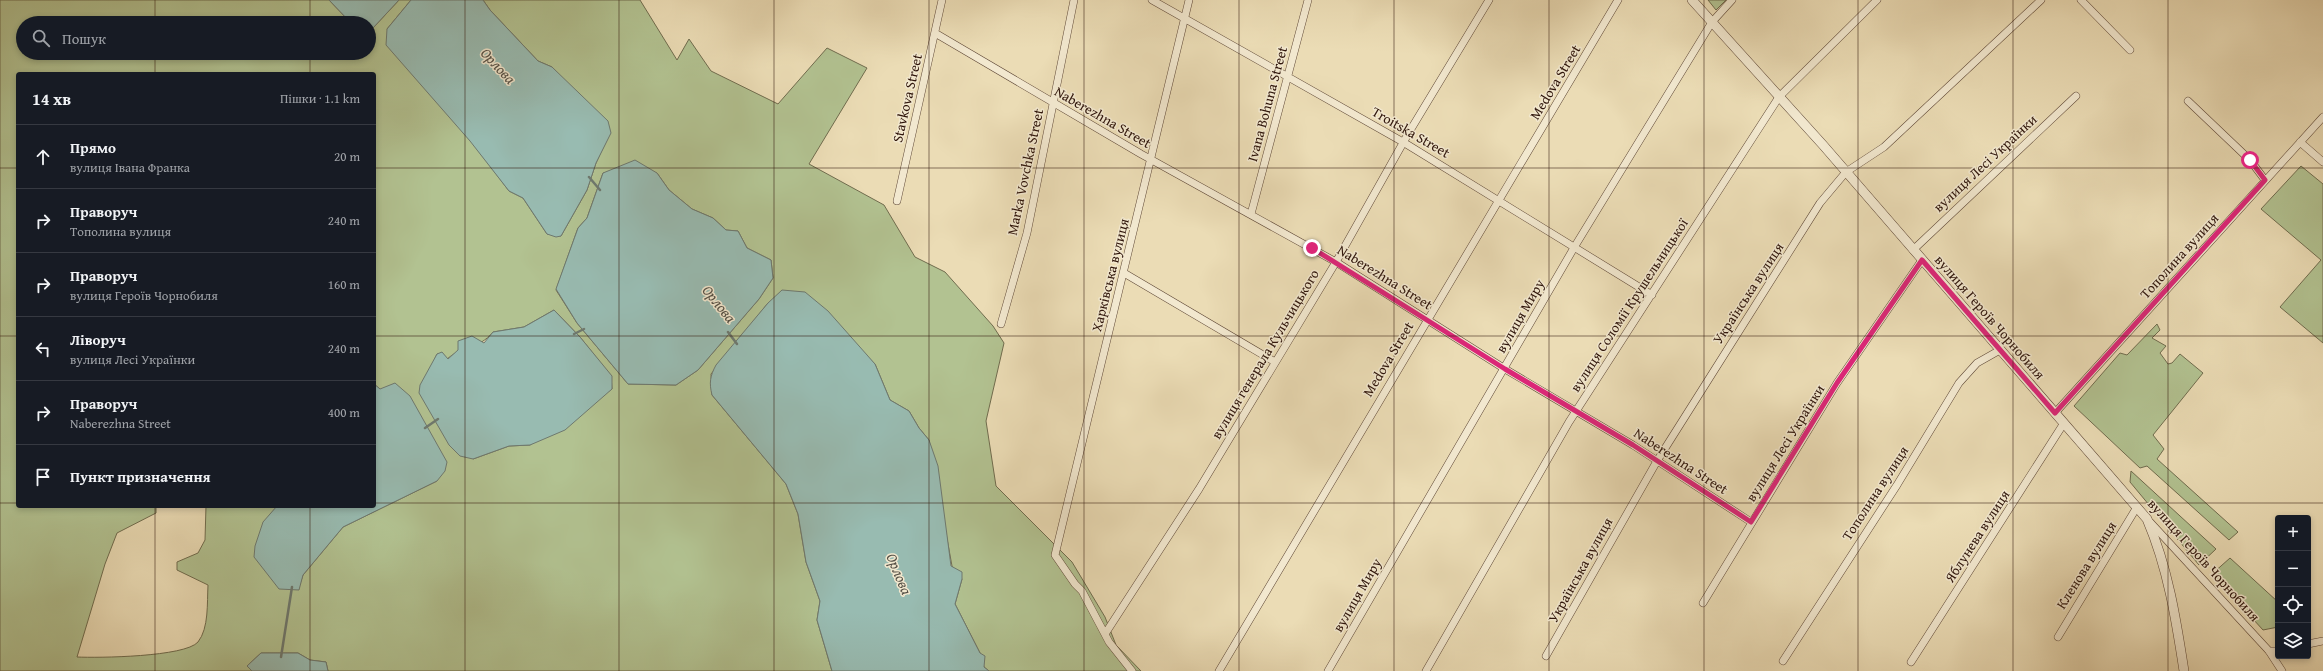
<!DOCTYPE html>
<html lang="uk">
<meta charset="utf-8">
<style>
body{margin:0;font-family:"Gentium Book Plus",serif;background:#20242c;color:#f1f3f6}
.controls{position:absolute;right:12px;bottom:12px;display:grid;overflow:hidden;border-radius:4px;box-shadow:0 2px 6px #0003}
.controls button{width:36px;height:36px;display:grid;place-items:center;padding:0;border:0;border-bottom:1px solid #363941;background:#171b24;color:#f1f3f6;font:20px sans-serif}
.stop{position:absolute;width:12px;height:12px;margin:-9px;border:3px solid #db2777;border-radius:50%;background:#fff}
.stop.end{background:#db2777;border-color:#fff;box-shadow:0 1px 4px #0008}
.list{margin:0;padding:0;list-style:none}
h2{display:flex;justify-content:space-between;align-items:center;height:52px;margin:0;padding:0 16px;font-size:17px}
h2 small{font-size:13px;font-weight:400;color:#9ea1a6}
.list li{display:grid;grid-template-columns:26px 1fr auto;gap:12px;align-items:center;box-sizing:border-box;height:64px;padding:0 16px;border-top:1px solid #363941}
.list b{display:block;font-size:15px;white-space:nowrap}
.list p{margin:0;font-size:13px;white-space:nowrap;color:#9ea1a6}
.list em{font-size:13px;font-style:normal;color:#9ea1a6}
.icon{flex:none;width:22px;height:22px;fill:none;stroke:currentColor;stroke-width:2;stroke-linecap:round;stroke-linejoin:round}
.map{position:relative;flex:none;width:2323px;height:671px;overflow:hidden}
.search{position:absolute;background:#171b24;box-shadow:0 2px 6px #0003;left:16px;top:16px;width:360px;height:44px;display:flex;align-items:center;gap:10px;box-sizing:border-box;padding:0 14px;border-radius:22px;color:#9ea1a6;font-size:15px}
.panel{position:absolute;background:#171b24;box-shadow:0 2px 6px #0003;left:16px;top:72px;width:360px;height:436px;border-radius:4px}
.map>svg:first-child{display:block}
.green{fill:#b2c291;stroke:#706c4e;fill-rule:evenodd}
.water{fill:#98bbb1;stroke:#6e796f}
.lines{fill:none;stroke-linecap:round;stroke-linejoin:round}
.stream{stroke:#6e796f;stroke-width:2.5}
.minor-casing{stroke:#5e4736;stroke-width:8}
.tertiary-casing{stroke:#5e4736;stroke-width:10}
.minor{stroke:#f2e8cf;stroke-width:7}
.tertiary{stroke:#f2e8cf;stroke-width:9}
.route{stroke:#db2777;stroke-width:5}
.grid{fill:none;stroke:#2f150b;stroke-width:1;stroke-opacity:0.55}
.labels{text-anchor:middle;stroke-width:3;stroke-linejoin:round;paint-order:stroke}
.street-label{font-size:14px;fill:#2f150b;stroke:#f2e8cf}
.water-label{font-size:15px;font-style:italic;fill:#544f45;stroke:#f2e8cf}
</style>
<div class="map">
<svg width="2323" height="671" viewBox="0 0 2323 671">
<rect width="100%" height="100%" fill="#ebdcb5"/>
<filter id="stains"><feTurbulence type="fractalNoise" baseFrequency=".005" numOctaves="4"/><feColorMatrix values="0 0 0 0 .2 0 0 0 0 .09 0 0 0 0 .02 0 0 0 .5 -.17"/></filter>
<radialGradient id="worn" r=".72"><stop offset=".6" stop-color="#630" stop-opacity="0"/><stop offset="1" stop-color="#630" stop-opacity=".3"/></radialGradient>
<path class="green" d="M0 0H329L351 23H23V53H369V30L373 28 399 0H411L387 29 509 191 523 198 547 234 561 236 587 190 596 163 610 133 552 67 538 61 490 10 483 0H640L677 60 689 39 711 71 778 104 827 48 867 68 809 164 884 205 915 257 945 272 993 326 1004 343 986 421 996 486 1072 562 1105 617 1116 645 1141 671H989L984 667 980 653 955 604 962 579 952 566 929 440 919 428 909 411 890 400 875 364 855 344 768 303 711 374 712 395 786 484 798 514 806 562 820 601 817 620 832 671H328L326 662 310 660 298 653H261L247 666 252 671H0ZM18 74H374V384L380 389 437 481 343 527 303 575 298 590 277 506H206L205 540 198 553 177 562V570L208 585C207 603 209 628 198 642 185 657 98 658 77 657L105 564 117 533 156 513V506H18ZM603 173H657L669 190 692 209 713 218 726 230 738 231 747 248 771 260 773 278 759 299 698 370 676 385 628 384 577 323 556 290 578 228 587 218ZM554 310 580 337 611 376 612 389 530 445 509 446 473 459 431 367 437 354 442 353 447 359C465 344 478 350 493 332L524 327Z
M1708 0H1726L1716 10Z
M2301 166 2323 184V343L2280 307 2321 260 2261 209Z
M2157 324 2160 330 2152 338 2166 346 2160 353 2168 364 2172 363 2180 354 2203 373 2153 435 2164 449 2157 459 2238 532 2229 540 2147 466 2140 468 2074 406 2120 353 2127 355Z
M2131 471 2216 549 2199 565 2130 482Z
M2230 558 2278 602V627L2263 630 2212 574Z"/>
<path class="water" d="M329 0H399L373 28 369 30V23H351Z
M411 0H483L490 10 538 61 552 67 608 121 611 133 596 163 587 190 561 236 556 237 547 234 523 198 509 191 470 141 386 45 387 29Z
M635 160 657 173 669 190 692 209 713 218 726 230 738 231 747 248 771 260 773 278 759 299 698 370 676 385 628 384 577 323 556 289 578 228 587 218 603 173Z
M782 290 805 292 828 311 875 364 890 400 909 411 919 428 929 440 938 466 951 566 962 572V579L955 604 980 653 985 656 984 667 989 671H832L817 620 820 601 806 562 798 514 786 484 712 395C709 383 710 376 716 365L768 303Z
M554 310 580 337 612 376V389L565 430 530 445 509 446 473 459 460 456 449 445 419 393 420 385 437 354 442 352 448 359 458 350V341L472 336 484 343 493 332 524 327Z
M395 383 410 396 447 462 445 471 437 481 343 527 303 575 299 590 279 589 254 557 255 546 263 522 277 506H374V384L380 389Z
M261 653H298L310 660 326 662 328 671H252L247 666Z"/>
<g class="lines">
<path class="stream" d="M589 177 600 190
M728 332 737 344
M574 334 584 329
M425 428 438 419
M281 657 292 587"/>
<defs>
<path id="minor" d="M1152 0 1403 142 1652 295
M2081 0 2130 50
M935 33 1141 154 1336 262 1505 369 1633 445 1751 522
M2188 101 2250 160 2265 180
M2300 142 2323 162
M897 201 942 0
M1251 214 1308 0
M1913 250 2076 96
M1124 273 1275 362
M1001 324 1027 233 1074 0
M2055 413 2323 117
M2150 522 2269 651 2282 671
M1703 603 1837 383 1922 260
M1105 634 1199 489 1336 262 1408 134 1489 0
M2058 637 2137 507
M2308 644 2323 641
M2269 651H2278
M1546 656 1657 461 1820 203 1846 172 1884 147 2041 0
M1783 661 1897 485 1959 383 1977 363 2000 350
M1911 662 2064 423
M1132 671 1109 642 1082 591 1075 584 1055 555 1189 0
M1219 671 1618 0
M1328 671 1575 246 1712 22 1732 0
M1426 671 1569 422 1779 97 1877 0"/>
<path id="tertiary" d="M1692 0 1823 145 2147 519C2168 568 2176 619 2184 671"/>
</defs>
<use href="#minor" class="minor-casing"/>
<use href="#tertiary" class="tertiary-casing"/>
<use href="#minor" class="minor"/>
<use href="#tertiary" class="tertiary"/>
</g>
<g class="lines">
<path class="route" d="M1312 248 1505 369 1633 445 1751 522 1837 383 1922 260 2055 413 2265 180 2250 160"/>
</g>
<path class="grid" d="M155 0V23M310 0V23M465 0V671M619 0V671M774 0V671M929 0V671M1084 0V671M1239 0V671M1394 0V671M1549 0V671M1704 0V671M1858 0V671M2013 0V671M2168 0V671M155 53V74M310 53V74M0 168H18M374 168H2323M0 336H18M374 336H2323M0 503H18M374 503H2323M155 506V671M310 506V671"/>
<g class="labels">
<g class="street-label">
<text transform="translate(1555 82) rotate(-59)" y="5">Medova Street</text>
<text transform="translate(907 98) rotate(-77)" y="5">Stavkova Street</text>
<text transform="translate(1267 104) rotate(-75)" y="5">Ivana Bohuna Street</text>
<text transform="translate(1103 117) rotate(30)" y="5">Naberezhna Street</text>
<text transform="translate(1411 132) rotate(30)" y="5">Troitska Street</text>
<text transform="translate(1985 163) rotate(-43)" y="5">вулиця Лесі Українки</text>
<text transform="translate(1025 172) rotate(-78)" y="5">Marka Vovchka Street</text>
<text transform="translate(2179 256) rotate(-48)" y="5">Тополина вулиця</text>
<text transform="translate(1110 275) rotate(-76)" y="5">Харківська вулиця</text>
<text transform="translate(1385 277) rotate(32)" y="5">Naberezhna Street</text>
<text transform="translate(1748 293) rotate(-57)" y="5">Українська вулиця</text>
<text transform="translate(1629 305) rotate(-57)" y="5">вулиця Соломії Крушельницької</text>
<text transform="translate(1520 316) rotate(-60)" y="5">вулиця Миру</text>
<text transform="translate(1990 317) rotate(49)" y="5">вулиця Героїв Чорнобиля</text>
<text transform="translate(1265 354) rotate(-59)" y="5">вулиця генерала Кульчицького</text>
<text transform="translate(1388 359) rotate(-59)" y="5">Medova Street</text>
<text transform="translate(1785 443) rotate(-58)" y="5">вулиця Лесі Українки</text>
<text transform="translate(1681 461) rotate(33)" y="5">Naberezhna Street</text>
<text transform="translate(1875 493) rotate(-57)" y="5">Тополина вулиця</text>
<text transform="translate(1977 536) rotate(-57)" y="5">Яблунева вулиця</text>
<text transform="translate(2204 560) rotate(48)" y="5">вулиця Героїв Чорнобиля</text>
<text transform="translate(2086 565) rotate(-58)" y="5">Кленова вулиця</text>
<text transform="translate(1580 570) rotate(-61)" y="5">Українська вулиця</text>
<text transform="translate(1357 595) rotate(-60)" y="5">вулиця Миру</text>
</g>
<g class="water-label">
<text transform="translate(498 66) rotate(47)" y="5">Орлова</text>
<text transform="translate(719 304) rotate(51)" y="5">Орлова</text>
<text transform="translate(899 574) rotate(67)" y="5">Орлова</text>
</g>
</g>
<rect width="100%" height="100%" filter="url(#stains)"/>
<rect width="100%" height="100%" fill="url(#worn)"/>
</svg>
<div class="controls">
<button>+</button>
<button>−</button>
<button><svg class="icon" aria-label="locate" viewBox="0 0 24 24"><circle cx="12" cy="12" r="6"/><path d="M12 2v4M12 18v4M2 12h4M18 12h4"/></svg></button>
<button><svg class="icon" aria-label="layers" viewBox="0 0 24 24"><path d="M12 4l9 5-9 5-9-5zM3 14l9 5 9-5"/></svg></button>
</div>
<div class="stop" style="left:2250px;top:160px"></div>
<div class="stop end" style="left:1312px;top:248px"></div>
<div class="search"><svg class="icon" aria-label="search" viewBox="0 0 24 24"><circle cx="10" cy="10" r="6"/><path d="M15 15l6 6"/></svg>Пошук</div>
<section class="panel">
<h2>14 хв<small>Пішки · 1.1 km</small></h2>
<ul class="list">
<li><svg class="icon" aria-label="ahead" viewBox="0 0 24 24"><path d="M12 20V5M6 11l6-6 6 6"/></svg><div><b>Прямо</b><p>вулиця Івана Франка</p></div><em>20 m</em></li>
<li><svg class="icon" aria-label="right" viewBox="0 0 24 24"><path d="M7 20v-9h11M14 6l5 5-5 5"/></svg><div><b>Праворуч</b><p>Тополина вулиця</p></div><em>240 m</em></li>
<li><svg class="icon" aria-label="right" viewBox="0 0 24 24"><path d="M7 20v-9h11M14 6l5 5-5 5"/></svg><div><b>Праворуч</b><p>вулиця Героїв Чорнобиля</p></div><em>160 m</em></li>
<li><svg class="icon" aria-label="left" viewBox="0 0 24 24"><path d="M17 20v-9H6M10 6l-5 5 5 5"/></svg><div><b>Ліворуч</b><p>вулиця Лесі Українки</p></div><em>240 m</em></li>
<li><svg class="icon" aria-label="right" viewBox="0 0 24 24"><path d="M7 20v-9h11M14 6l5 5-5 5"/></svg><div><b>Праворуч</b><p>Naberezhna Street</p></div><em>400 m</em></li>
<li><svg class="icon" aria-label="arrive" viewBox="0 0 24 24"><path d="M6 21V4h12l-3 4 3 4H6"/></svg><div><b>Пункт призначення</b></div></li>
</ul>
</section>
</div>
